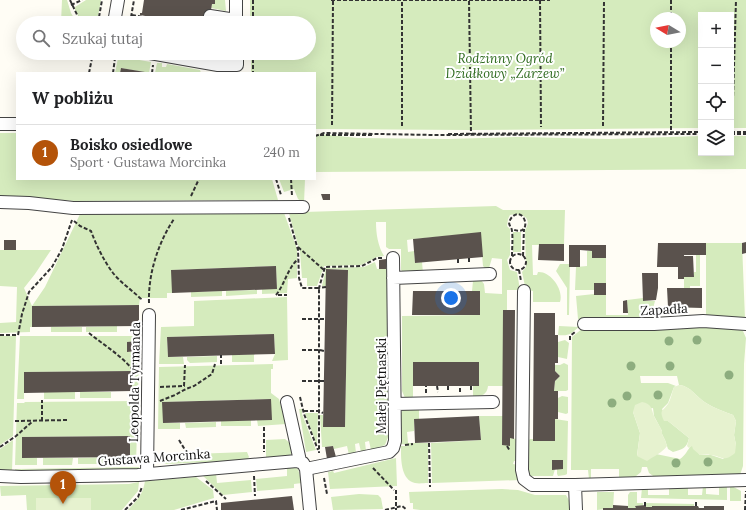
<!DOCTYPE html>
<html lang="pl">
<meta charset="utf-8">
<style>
body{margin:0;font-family:Lora,serif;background:#f2f2f2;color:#202124}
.controls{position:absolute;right:12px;top:12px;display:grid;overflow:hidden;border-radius:0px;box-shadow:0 4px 16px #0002}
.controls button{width:36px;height:36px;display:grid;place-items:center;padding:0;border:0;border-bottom:1px solid #e0e0e0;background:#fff;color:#202124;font:20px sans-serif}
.compass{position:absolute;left:650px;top:12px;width:36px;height:36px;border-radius:50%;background:#fff;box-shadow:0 4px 16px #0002;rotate:280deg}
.you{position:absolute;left:451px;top:298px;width:14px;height:14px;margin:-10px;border:3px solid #fff;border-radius:50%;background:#1a73e8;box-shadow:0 0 0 6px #1a73e833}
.badge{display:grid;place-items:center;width:26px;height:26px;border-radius:50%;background:#b45309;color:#fff;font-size:13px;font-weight:700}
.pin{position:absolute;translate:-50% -33px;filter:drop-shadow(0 1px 2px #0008)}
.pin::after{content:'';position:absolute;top:21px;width:14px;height:12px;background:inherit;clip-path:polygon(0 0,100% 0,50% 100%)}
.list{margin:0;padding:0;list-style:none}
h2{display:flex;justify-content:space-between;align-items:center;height:52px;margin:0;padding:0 16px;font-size:17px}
h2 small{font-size:13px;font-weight:400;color:#757577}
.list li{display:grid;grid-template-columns:26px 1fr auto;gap:12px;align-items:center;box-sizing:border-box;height:56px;padding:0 16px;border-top:1px solid #e0e0e0}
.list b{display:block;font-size:15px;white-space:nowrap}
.list p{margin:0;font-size:13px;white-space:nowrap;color:#757577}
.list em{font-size:13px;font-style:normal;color:#757577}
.icon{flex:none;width:22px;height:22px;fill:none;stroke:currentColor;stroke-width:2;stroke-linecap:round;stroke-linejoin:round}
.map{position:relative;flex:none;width:746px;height:510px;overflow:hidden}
.search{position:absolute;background:#fff;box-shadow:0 4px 16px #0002;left:16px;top:16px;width:300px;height:44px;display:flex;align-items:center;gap:10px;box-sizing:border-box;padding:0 14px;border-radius:22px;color:#757577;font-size:15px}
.panel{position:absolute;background:#fff;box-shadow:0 4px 16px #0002;left:16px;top:72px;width:300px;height:108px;border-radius:0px}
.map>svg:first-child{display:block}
.green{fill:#d5ebbd;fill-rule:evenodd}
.pitch{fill:#e6f2cf}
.building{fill:#5a524d}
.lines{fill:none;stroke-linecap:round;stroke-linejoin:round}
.minor-casing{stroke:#444;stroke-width:14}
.path{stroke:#333;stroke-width:2;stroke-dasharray:4 2;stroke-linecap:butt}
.minor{stroke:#fff;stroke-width:12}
.tree{fill:#8dad7f}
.labels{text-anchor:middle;stroke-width:4;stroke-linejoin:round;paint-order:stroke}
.park-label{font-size:13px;font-style:italic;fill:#2f6b1f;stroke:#fff}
.street-label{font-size:13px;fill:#111;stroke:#fff}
</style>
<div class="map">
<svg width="746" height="510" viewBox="0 0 746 510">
<rect width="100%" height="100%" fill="#fffdf5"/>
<path class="green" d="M62 0H67L71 13 77 23H61Z
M86 0H101L97 23H82L75 10V7Z
M215 0H225L226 11 211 8 212 4H215Z
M250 0H746V128H731V15H701V128L471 130 315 129V73H251V53H309V23H250ZM656 18H680V42H656Z
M122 57 151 62 149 73 121 68 120 73H115L118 58Z
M157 63H162V67H166L167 64 200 70 201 73H155Z
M0 133H17V179H272L278 200 75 201 14 196H0Z
M320 134 358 138 447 139 518 137 610 139 701 136V153H731V136H746V169L315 172V135Z
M279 179H305L304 203 298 199 294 189 284 192Z
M496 206 503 210H565L564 244H539V245H532L533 275H537L538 272C550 271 564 289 560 302H533V291L529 290 525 286 522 272 526 267 525 230C533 218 522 212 510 215L508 219 507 226 510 229V255L507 260 510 270 517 272 520 290H507V310H503V386H488C487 395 482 396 473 396V386H479V362H413V398H405L402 391V316L480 315V292L472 291 473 281 476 279 481 280 484 284 485 293 502 294V259L492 258 489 268 486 269 483 266 480 233 413 239 407 240 408 252 414 251 415 263 422 262 423 273 406 274 401 270V249H389L386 247V222H376C376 234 378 246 384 256L377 257 361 265 324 266 317 286H307V278H302L300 252 288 210 304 212Z
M283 210 297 249V278L288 279 287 293 262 294V289H277L276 266 172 270V293H167V298H140L139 305 32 306V327H30V332L0 333V323L16 322 17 287 0 286V250H51L35 274 24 288 32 306 45 287 81 212Z
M513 232H521V252H513Z
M706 243H742L745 319 706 317Z
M587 251H592V258H606V283H594V290H575L576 267 587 266Z
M696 255H700V286H690V288H684V277H694V272H696Z
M375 262 377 269H387L388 273V437L385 445 371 450 369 441 365 442 366 451 361 452 359 443 355 444 356 453 349 455 347 446 334 449 333 446 325 447H322L320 415H323V427H345L348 270 326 269V286H322L326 268 364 267Z
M560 264H570L569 315H567V288L556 271Z
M257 290V294L226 296V291Z
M222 291V296L191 297V292Z
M594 294V295H606V315H628L627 300 643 298V301H655L652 312 649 316 633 318 583 320 578 319 576 296Z
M287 297 288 360 272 361 275 354 274 334 167 337 168 357H183L184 364H159L161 327 194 326V301Z
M685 306V314L662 315V313L668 307Z
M117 326V332H86V327Z
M559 326 579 327C570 334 570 336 558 335Z
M736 326 743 331 746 338 744 364 743 466 740 475 656 478 649 473 647 467H642L641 472 635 477 619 478V469H591V479H589L588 470H571L572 337 583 328ZM640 376H677L679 385C691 386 696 397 706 403 714 408 723 411 733 415L736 421 734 435 736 445 723 459 711 455H700L692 445C687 450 686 455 680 459L656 454 637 455 640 433 633 412 653 408 654 416 662 431V434L665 440 668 449 673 452C683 449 687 448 689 438L668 421 662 409 668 403 674 387 676 386 668 383H641Z
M51 327H82V332H51Z
M0 336H16L13 436 0 445Z
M20 336H138L139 341 127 342 128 352 139 351 138 398H132V371L24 372V399H17Z
M565 340 569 343 567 359 558 357V342Z
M254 354V362H232V355Z
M217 356V362L190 363 187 360V357Z
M564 363 568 365V390L566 391H554L555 381 560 376 555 371V365H560Z
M273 364V369H271V393L279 399 286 424 258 426 257 420 271 399 163 402V423H180V429H158L159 367Z
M44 392H75V399H44Z
M80 392H111V398H80Z
M562 396 568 397V413L566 414 558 412V398Z
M138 401 136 463 113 464V457H130V436L22 437V458H37V465H15L17 403H24L25 402Z
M419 407V419H414V431L407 432 408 443H428V483C424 483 419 484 415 483 400 480 401 457 401 446H407L408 445 401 444V413L404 408Z
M299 409H302V414L316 450 306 452Z
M305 413H318L317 446Z
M479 416H503L502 445H509L510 438 517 439 518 461H514L513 464 518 465 521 480 432 483 431 443 481 440Z
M555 419 568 421 567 474 565 475 558 476 557 474V469H563V460H552V469H555L553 476H530L528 473V441L530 439H533V441H554Z
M251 420V426H221V421Z
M216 422V427L186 428 185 423Z
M285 439 291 444 294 451 290 455 266 458V440Z
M13 440 12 471 0 470V449Z
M247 452 249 457 247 460 167 464 164 463 162 460 164 456 166 455Z
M108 457V464H78V458Z
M43 458H73L72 465H43Z
M396 458 397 486 330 489 328 472 333 471 334 473Z
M287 466H290L298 469 302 483 294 484V488L257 491 256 479 287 476Z
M139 467V470L15 471V469Z
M216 473 217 483 251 480 252 492 223 495 201 474Z
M196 477 213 490 214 498 174 510H128C137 500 143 495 145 481Z
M139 482 138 491 122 510H91L90 498H36V510H27L26 495 1 496 0 486 129 484Z
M730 485 741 491V501H730Z
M703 486H706V494L719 495V486H727V500L641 498 642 488H648V495H669V487H688V495H702Z
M502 489 518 490 535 495H566L571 504 572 510H420L413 509V503H410L409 492Z
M597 492H614L613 508 597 510Z
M630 492H637V503H643V506H636V508H628V495Z
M359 494 378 495 381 498 383 509 333 510 331 497Z
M646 503 694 504V506H652V507H646Z"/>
<path class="pitch" d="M679 385C691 386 696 397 706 403 714 408 723 411 733 415L736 421 734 435 736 445 735 453C723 463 723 456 710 455 707 454 703 455 700 455L693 449 692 446 689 448 687 446 689 438 668 421H664C659 410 662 412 668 404 671 399 672 392 674 387Z
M642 402C652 404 651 408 654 416 656 421 660 426 662 431V434L665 440 667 446C662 453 654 456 647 461L637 456 640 433 633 412 635 405Z
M36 498H91V510H36Z"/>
<path class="building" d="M144 0H215V4H212L209 22 213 23H182L140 15V13H142Z
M121 68 145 72V73H120Z
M321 194H330V200H323Z
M481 232 483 257 415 263 413 239Z
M4 240H16V250H4Z
M746 242V253L742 254V243Z
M658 243H706V255H684V256H693L694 277H684V279H678V267H657Z
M539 244H564V261L538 260Z
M569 245H606V258H592V251L580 250V267H569Z
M386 259V269H379V260Z
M276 266 277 289 172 293 171 270Z
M326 269 348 270 345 427H323Z
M642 273H658V288L656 300 643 301Z
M594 283H606V295H594Z
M667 288H702V308L668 307Z
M413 291H480V315H412Z
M627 300 628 313H623V301Z
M139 305V326L32 327V306Z
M503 310H515L514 439 510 438V446L502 445Z
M534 313H555V335H558V363H555V371L560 376 555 381 554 391H558V419H555V441H533Z
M274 334 275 354 168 357 167 337Z
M137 341 138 351 127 352V342Z
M413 362H479V386H413Z
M132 371V391L24 393V372Z
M271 399 272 420 163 423 162 402Z
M479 416 481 440 415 443 414 419Z
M130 436V457L22 458V437Z
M333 446 336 457 327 459 325 447Z
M552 460H563V469L552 470Z
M292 496 294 510H221V503Z
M613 505 628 506V508H636L635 506 646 505V507H652V506H698L699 508H704V506H724V510H603V508H613Z"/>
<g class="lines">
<defs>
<path id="minor" d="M236 0V23
M210 16 236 20
M114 23 118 0
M150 53 218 65H237V53
M0 124H17
M0 202 29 203 73 208 303 207
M393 278 490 274
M524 291 522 470 524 479 532 485H575L746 480
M584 324H654L703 321 746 324
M287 402 300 461
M395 404 493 402
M306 469 389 452 393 448 395 441 393 258
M147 474 149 315
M0 476 21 477 138 475 297 461 303 463 306 469 310 510
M575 485 576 510"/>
</defs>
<use href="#minor" class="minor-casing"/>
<path class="path" d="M70 0 81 23
M253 0V23
M331 0H550
M540 0 541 127
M671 0V18
M469 1 471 134
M71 5 82 0
M132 15 175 23
M98 23 102 0
M130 23 134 0
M671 42V133
M253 53V73
M89 73 93 53
M113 73 115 58 119 54 139 57
M152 73 153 65
M332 125 333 0
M402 126V0
M603 126 604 0
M731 132H746
M732 132 736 0
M448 134 701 132
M731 134H746
M320 135H374
M315 136 324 133 434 135 701 134
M276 179 281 195
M291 179 292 196
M191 196 199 179
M289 218 298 250 299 278 302 288H319V453
M74 221 80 226 91 231C96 245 104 261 113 273 121 283 132 290 141 299V301
M298 247 324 270
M510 262a8 8 0 1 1 16 0a8 8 0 1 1-16 0Z
M512 256C512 248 513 239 512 231 512 228 509 226 509 222 510 220 511 218 512 217 525 204 534 239 512 229
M523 256 524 229
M469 258V264
M458 259V264
M519 270 521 281
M326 287 319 288 325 267 362 266 377 258H382
M276 295C285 284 287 269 298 259
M278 295H287
M149 303C148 274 158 243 174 219
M302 319H325
M89 333C105 346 124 357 136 374
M0 335H18L22 314 29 292 52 267 62 249 72 220
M570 340V336L575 332
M302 350H320L324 351
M221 364V355
M302 381H324
M437 386 438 392
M448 386V392
M471 386V391
M160 387 184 386 185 365
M460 392V386
M426 393V386
M300 397 304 414 318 450
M160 401 175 395 186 389 194 386 212 374 215 364
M304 411H319L323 413
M15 421 68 420
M42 421V400
M264 427V452
M179 440 190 458
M429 443 430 487
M405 445 413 444
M507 446 510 451
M0 447 16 436 33 421
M373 468 394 490
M254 476 255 496
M324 478 327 494
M206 481 226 499
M396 490V510
M645 506V500
M696 506V501
M125 510 138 497 142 487
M181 510 216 501 217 510
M385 510 402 506 407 510
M745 510 746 491"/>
<use href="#minor" class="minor"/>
</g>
<g class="tree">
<circle cx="697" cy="340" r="4.5"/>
<circle cx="669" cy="341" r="4.5"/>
<circle cx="631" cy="366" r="4.5"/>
<circle cx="670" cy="366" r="4.5"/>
<circle cx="729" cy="375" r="4.5"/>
<circle cx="658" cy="395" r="4.5"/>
<circle cx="627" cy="396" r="4.5"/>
<circle cx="612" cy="403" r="4.5"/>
<circle cx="708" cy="462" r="4.5"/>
<circle cx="676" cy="463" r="4.5"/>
</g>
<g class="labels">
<g class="park-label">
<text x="505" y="63">Rodzinny Ogród<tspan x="505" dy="15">Działkowy „Zarzew”</tspan></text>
</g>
<g class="street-label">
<text transform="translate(664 309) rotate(-3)" y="5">Zapadła</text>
<text transform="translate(134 382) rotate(-89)" y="5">Leopolda Tyrmanda</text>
<text transform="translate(381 386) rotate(-90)" y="5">Małej Piętnastki</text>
<text transform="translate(154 457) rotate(-4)" y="5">Gustawa Morcinka</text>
</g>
</g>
</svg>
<div class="controls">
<button>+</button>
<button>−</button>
<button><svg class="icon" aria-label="locate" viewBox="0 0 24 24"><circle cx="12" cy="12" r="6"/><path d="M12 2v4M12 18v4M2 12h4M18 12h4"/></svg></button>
<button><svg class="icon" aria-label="layers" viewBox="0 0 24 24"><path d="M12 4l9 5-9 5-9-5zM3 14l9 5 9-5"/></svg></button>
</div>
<svg class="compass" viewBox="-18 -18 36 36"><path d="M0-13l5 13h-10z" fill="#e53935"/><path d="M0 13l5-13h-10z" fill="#757577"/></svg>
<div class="you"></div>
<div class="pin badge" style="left:63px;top:504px">1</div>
<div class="search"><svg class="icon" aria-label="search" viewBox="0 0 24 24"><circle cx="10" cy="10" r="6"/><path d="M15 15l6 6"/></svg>Szukaj tutaj</div>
<section class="panel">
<h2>W pobliżu<small></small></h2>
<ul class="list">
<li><span class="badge">1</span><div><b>Boisko osiedlowe</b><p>Sport · Gustawa Morcinka</p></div><em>240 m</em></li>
</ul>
</section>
</div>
